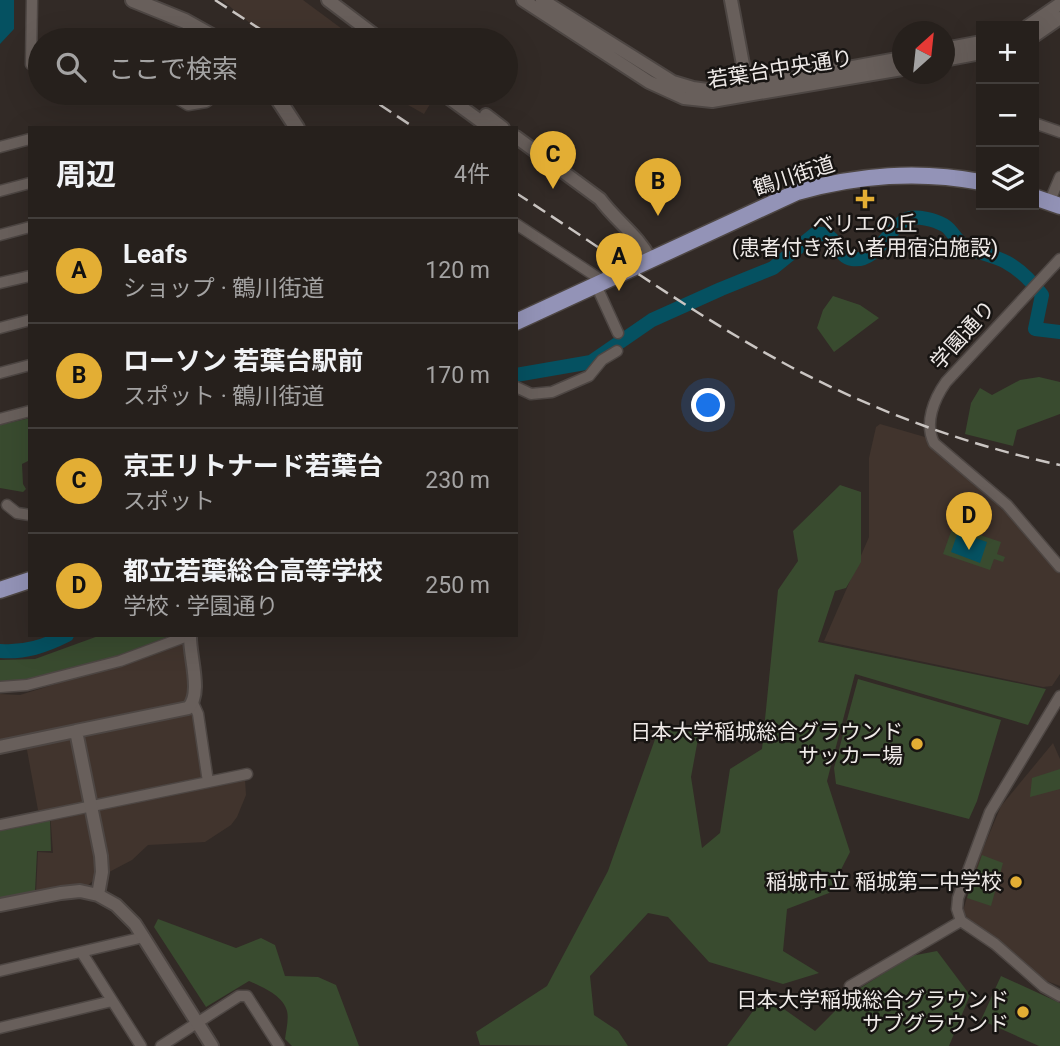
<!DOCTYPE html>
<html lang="ja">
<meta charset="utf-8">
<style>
body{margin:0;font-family:Roboto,"Noto Sans JP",sans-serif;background:#2e2825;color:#f1f3f6}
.controls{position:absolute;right:21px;top:21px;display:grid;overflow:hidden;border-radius:0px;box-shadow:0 7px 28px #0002}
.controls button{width:63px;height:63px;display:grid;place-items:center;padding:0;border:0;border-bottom:2px solid #423e3b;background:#26201c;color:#f1f3f6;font:35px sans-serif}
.compass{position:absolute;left:892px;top:21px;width:63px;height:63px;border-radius:50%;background:#26201c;box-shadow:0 7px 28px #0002;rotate:27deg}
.you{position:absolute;left:709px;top:406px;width:24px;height:24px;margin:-18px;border:5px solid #fff;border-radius:50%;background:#1a73e8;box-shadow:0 0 0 10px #1a73e833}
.badge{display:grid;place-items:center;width:46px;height:46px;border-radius:50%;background:#e3ae34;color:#111;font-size:23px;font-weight:700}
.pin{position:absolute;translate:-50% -58px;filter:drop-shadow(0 2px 4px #0008)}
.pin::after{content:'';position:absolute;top:37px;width:24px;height:21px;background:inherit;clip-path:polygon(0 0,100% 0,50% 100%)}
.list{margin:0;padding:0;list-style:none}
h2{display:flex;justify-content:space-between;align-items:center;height:91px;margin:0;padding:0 28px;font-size:30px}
h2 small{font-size:23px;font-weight:400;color:#a4a3a3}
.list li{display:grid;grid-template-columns:46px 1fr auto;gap:21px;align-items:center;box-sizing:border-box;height:105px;padding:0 28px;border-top:2px solid #423e3b}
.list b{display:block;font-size:26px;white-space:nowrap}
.list p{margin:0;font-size:23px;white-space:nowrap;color:#a4a3a3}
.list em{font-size:23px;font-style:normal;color:#a4a3a3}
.icon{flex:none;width:38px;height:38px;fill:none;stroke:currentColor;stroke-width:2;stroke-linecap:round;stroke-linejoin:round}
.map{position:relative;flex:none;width:1060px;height:1046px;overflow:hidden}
.search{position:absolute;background:#26201c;box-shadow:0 7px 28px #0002;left:28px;top:28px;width:490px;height:77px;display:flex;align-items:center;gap:18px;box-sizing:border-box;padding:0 24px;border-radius:38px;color:#a4a3a3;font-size:26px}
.panel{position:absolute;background:#26201c;box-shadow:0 7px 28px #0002;left:28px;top:126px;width:490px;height:511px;border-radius:0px}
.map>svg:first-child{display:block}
.built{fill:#41342d}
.green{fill:#394b2f}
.water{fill:#055161}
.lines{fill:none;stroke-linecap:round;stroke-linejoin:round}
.river{stroke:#055161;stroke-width:14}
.minor-casing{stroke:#4d4643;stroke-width:13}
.tertiary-casing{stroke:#4d4643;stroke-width:16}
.secondary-casing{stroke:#4d4643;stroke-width:18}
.primary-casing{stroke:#4d4643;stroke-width:19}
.minor{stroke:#685f5b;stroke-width:10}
.tertiary{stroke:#685f5b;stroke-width:12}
.secondary{stroke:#685f5b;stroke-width:14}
.primary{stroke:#9393b7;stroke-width:16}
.rail{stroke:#cac5c2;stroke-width:2.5;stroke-dasharray:14 7;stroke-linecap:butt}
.poi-dot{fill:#e3ae34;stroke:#171412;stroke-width:2.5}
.labels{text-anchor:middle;stroke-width:5;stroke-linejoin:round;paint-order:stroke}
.street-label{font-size:21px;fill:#eee9e7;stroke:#171412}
.poi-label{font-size:21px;fill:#eee9e7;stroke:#171412;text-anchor:end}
</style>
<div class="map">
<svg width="1060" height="1046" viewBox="0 0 1060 1046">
<rect width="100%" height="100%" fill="#322a26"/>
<path class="built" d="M222 0H303L357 40H270Z
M387 93H430L435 96 424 114Z
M880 424 925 437 932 448 1020 525 1060 574V674L1052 686 1043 687 824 641 869 537V458L876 427Z
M180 641 184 644 204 786 245 779 246 795 237 817 231 825 205 842 148 845 132 860 94 880 86 887 36 892 38 852 53 853 50 811 38 810 25 739 0 742V694L20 695 136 659Z
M1053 743 1060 759V986L1044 980 1000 942 970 922 963 911 977 863 1001 806Z"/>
<path class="green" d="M833 296 860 305 879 318 834 352 817 328 823 310Z
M1039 377 1060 382V414L1017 430 1013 446 965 434 971 403 980 388 992 395 1020 380Z
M30 418V460L22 464 23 484 26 489 23 492 0 488V425Z
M840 485 861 492V562L846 588 835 591 818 642 1046 689 1028 725 855 674 827 781 850 852 829 893 787 909 783 951 819 973 783 984 709 962 668 917 648 913 590 976 594 1015 618 1031 628 1046 480 1045 476 1032 547 986 608 871 659 728H700L691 777 702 848 720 833 730 769 762 749 778 590 798 561 793 531Z
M953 526 1001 542 997 554 1005 557 1003 562 994 559 990 570 943 554Z
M101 635H171C118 658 57 676 0 683V660L35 659Z
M858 679 1001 720 977 801 969 819 836 784 834 768Z
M1060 769V789L1030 797 1032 778Z
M50 819 51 851H37L35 892 0 899V829Z
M982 855 1003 863 991 906 967 898Z
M158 919 236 948 261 938 275 945 285 976 318 977 336 985 359 1046H292L285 1039C286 1031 289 1019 287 1011 284 996 261 986 249 981L206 1007 154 927Z
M937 951 970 995 949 1046H727L756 1007 774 1002 815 1031 854 992 911 956Z
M1001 976 1060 1003V1046H1039L981 1020Z"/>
<path class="water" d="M0 0H14V29L0 44Z
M958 532 987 542 980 563 951 552Z"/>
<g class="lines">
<path class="river" d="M516 375 591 362 652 320 721 289 773 268 815 234C839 231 836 257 852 259 877 263 888 228 907 219 916 215 935 220 944 225 953 230 955 241 966 247 979 253 994 256 1006 262 1021 270 1032 282 1042 295L1035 329 1060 332
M0 651C25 653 45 646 67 635"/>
<defs>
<path id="minor" d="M32 0 31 64 40 68
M168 93 188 105 206 102 218 93
M1034 123 1060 132
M0 147 30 139
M0 191 30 183
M1049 203 1060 177
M516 224 603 281
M0 235 30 227
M1060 259 946 382C934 399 924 423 934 443L1007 505 1060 567
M0 283 30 276
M596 285 618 333
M0 328 30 320
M0 373 30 365
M516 387 531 394 552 392 589 376 602 360 617 351
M0 419 30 411
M7 505 17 513 30 515
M0 687 27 685 120 661 190 635
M1060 696 990 812 958 898 957 909 961 921 995 944 1044 987 1060 996
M193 703 198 714 208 782
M0 825 247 774
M82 953 141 1046
M0 971 144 937
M850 986 961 921
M0 1028 112 1001
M161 1046 239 996H247L279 1046"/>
<path id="tertiary" d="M328 0 381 40
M523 0 649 82 684 98 712 101 902 69
M542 0 673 82 693 88 714 91 738 88 902 58
M731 0 747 86 751 93
M1028 26 1060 4
M1034 36 1060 18
M944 49 981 42
M944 60 981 53
M442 93 490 128
M486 115 503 128
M516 137 600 199C616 221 638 235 650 259
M0 747 76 731
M98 895 102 872 101 856 76 731 188 708C203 694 189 655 190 635
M0 905 61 893 80 891 98 895 116 905 135 924 212 1046"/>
<path id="secondary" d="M133 0 185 21 219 40
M274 93 297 128"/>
<path id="primary" d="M1034 197 1060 206
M516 322 797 192C859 175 918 170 981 182
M0 590 30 580"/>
</defs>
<use href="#minor" class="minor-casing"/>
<use href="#tertiary" class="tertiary-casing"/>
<use href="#secondary" class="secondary-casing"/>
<use href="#primary" class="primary-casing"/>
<use href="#minor" class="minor"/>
<use href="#tertiary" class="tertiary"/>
<use href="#secondary" class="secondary"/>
<use href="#primary" class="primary"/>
<path class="rail" d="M215 0 277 40
M362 93 415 128
M516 193C606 251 697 317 791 367 875 411 966 445 1060 465"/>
</g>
<g class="poi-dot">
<path d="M861.5 188.5h7v7h7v7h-7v7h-7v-7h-7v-7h7z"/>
<circle cx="917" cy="744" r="7"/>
<circle cx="1016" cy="882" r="7"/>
<circle cx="1023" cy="1012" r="7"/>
</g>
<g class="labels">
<g class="street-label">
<text transform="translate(780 69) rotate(-9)" y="7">若葉台中央通り</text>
<text transform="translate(794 176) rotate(-18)" y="7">鶴川街道</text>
<text transform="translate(963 335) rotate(-48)" y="7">学園通り</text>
</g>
<g class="poi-label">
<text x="865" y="231" text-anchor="middle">ベリエの丘<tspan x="865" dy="24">(患者付き添い者用宿泊施設)</tspan></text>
<text x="903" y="739">日本大学稲城総合グラウンド<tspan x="903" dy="24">サッカー場</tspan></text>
<text x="1002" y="889">稲城市立 稲城第二中学校</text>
<text x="1009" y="1007">日本大学稲城総合グラウンド<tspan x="1009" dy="24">サブグラウンド</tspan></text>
</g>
</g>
</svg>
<div class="controls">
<button>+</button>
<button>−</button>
<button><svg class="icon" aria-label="layers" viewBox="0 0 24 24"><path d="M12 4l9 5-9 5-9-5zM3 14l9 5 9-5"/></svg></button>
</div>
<svg class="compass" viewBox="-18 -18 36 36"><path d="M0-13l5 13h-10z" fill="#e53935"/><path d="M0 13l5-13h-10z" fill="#a4a3a3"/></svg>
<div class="you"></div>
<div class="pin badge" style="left:619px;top:291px">A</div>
<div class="pin badge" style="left:658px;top:216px">B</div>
<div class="pin badge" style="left:553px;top:189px">C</div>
<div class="pin badge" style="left:969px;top:550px">D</div>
<div class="search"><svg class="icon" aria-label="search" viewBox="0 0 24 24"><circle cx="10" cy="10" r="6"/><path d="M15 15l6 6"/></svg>ここで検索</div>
<section class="panel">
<h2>周辺<small>4件</small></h2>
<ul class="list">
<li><span class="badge">A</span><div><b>Leafs</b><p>ショップ · 鶴川街道</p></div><em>120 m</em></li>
<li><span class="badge">B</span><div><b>ローソン 若葉台駅前</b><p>スポット · 鶴川街道</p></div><em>170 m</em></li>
<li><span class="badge">C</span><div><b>京王リトナード若葉台</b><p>スポット</p></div><em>230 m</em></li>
<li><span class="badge">D</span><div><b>都立若葉総合高等学校</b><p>学校 · 学園通り</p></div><em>250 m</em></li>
</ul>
</section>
</div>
